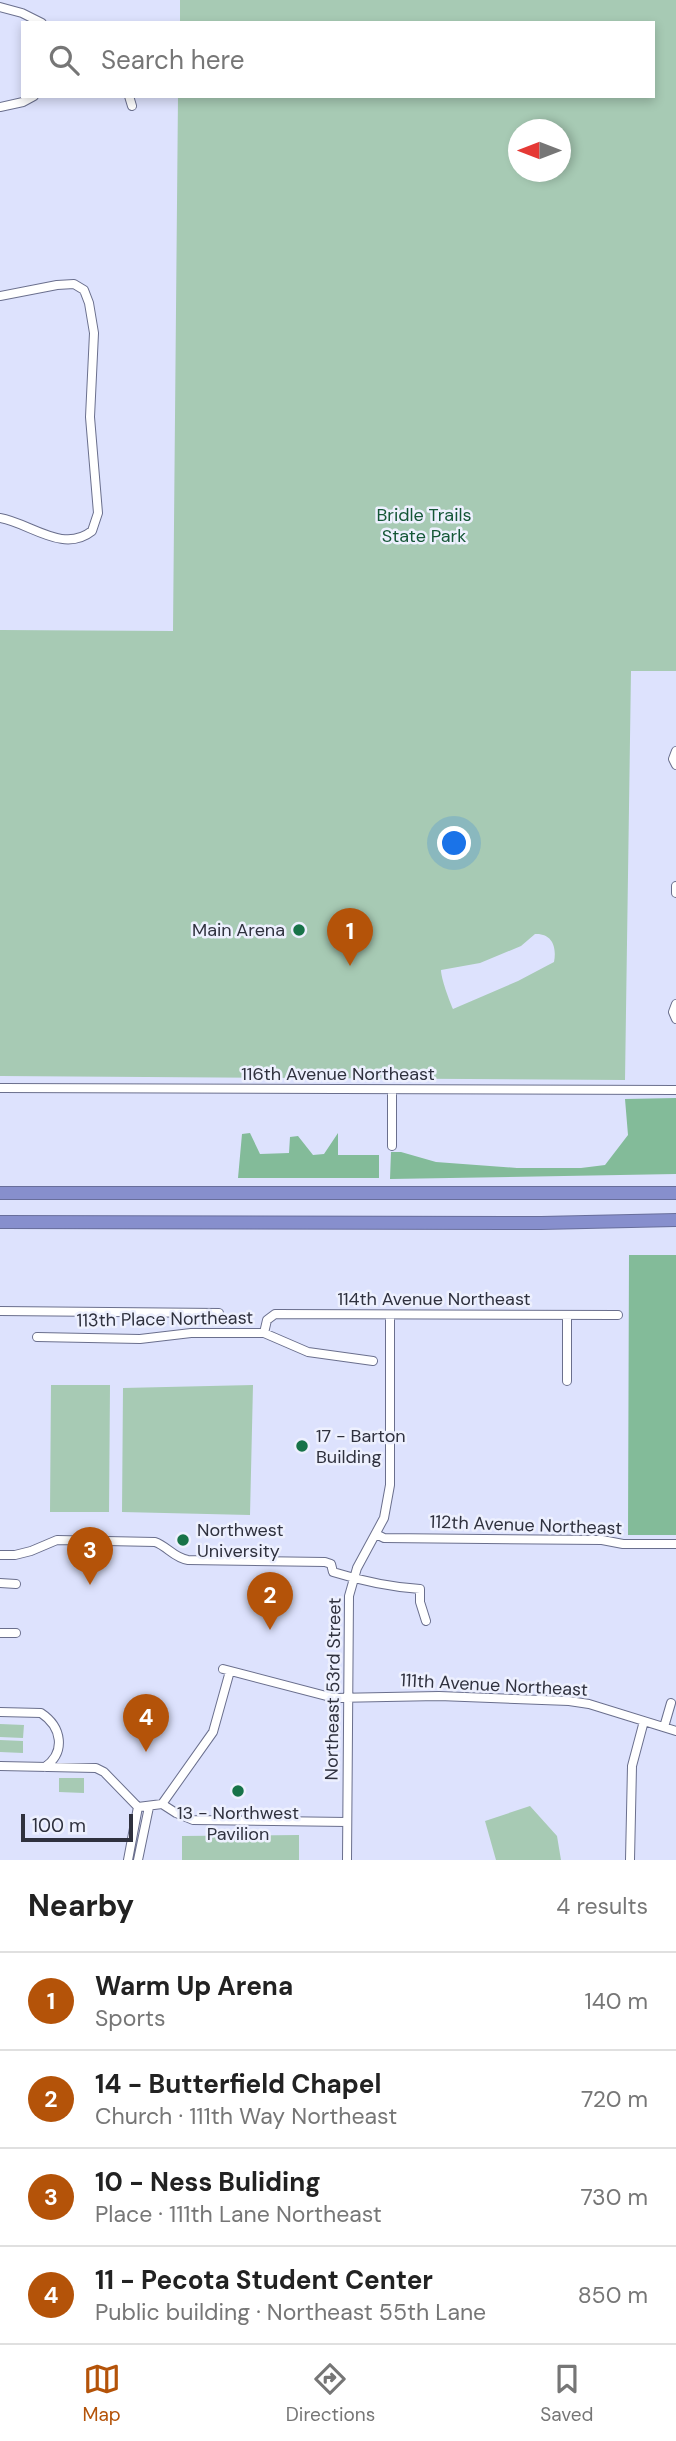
<!DOCTYPE html>
<meta charset="utf-8">
<style>
body{margin:0;font-family:"DM Sans",sans-serif;background:#f6f6f6;color:#222}
.compass{position:absolute;left:508px;top:119px;width:63px;height:63px;border-radius:50%;background:#fff;box-shadow:0 4px 10px #0003;rotate:270deg}
.scale{position:absolute;left:21px;bottom:18px;width:112px;box-sizing:border-box;padding-left:7px;border:4px solid #2f313e;border-top:0;font-size:19px;line-height:24px;white-space:nowrap;color:#2f313e;-webkit-text-stroke:5px #edf0fe;paint-order:stroke}
.you{position:absolute;left:455px;top:844px;width:24px;height:24px;margin:-18px;border:5px solid #fff;border-radius:50%;background:#1a73e8;box-shadow:0 0 0 10px #1a73e833}
.badge{display:grid;place-items:center;width:46px;height:46px;border-radius:50%;background:#b45309;color:#fff;font-size:23px;font-weight:700}
.pin{position:absolute;translate:-50% -58px;filter:drop-shadow(0 2px 4px #0008)}
.pin::after{content:'';position:absolute;top:37px;width:24px;height:21px;background:inherit;clip-path:polygon(0 0,100% 0,50% 100%)}
.list{margin:0;padding:0;list-style:none}
h2{display:flex;justify-content:space-between;align-items:center;height:91px;margin:0;padding:0 28px;font-size:30px}
h2 small{font-size:23px;font-weight:400;color:#767676}
.list li{display:grid;grid-template-columns:46px 1fr auto;gap:21px;align-items:center;box-sizing:border-box;height:98px;padding:0 28px;border-top:2px solid #e0e0e0}
.list b{display:block;font-size:26px;white-space:nowrap}
.list p{margin:0;font-size:23px;white-space:nowrap;color:#767676}
.list em{font-size:23px;font-style:normal;color:#767676}
.icon{flex:none;width:38px;height:38px;fill:none;stroke:currentColor;stroke-width:2;stroke-linecap:round;stroke-linejoin:round}
.map{position:relative;flex:none;width:676px;height:1860px;overflow:hidden}
.search{position:absolute;background:#fff;box-shadow:0 4px 10px #0003;left:21px;right:21px;top:21px;height:77px;display:flex;align-items:center;gap:18px;box-sizing:border-box;padding:0 24px;border-radius:0px;color:#767676;font-size:26px}
.sheet{height:483px;background:#fff}
nav{display:flex;justify-content:space-around;align-items:center;box-sizing:border-box;height:98px;border-top:2px solid #e0e0e0;background:#fff;font-size:19px;color:#767676}
nav a{display:grid;justify-items:center;gap:4px}
nav .on{color:#b45309}
.map>svg:first-child{display:block}
.green{fill:#a7cab4;fill-rule:evenodd}
.forest{fill:#83bb99}
.lines{fill:none;stroke-linecap:round;stroke-linejoin:round}
.minor-casing{stroke:#6a6f8d;stroke-width:10}
.highway-casing{stroke:#686e9b;stroke-width:14}
.minor{stroke:#fff;stroke-width:8}
.highway{stroke:#878fcd;stroke-width:12}
.poi-dot{fill:#177348;stroke:#edf0fe;stroke-width:2.5}
.labels{text-anchor:middle;stroke-width:5;stroke-linejoin:round;paint-order:stroke}
.park-label{font-size:18px;fill:#145636;stroke:#edf0fe}
.poi-label{font-size:18px;fill:#2f313e;stroke:#edf0fe;text-anchor:start}
.street-label{font-size:18px;fill:#2f313e;stroke:#edf0fe}
</style>
<div class="map">
<svg width="676" height="1860" viewBox="0 0 676 1860">
<rect width="100%" height="100%" fill="#dde2fd"/>
<path class="green" d="M180 0H676V671H631L625 1080 0 1076V630L173 631 178 96H653V23H180ZM518 130H560V172H518ZM535 934C552 933 557 947 554 962L518 981 453 1009C449 1000 441 978 441 970L480 963 521 946Z
M51 1385H110L109 1512H50Z
M253 1385 250 1515 122 1512 123 1388Z
M0 1724 24 1725 23 1738 0 1737Z
M0 1740 23 1741V1753L0 1752Z
M59 1778H84V1793L59 1792Z
M530 1806 557 1836 561 1860H496L485 1821Z
M299 1835V1860H182V1836Z"/>
<path class="forest" d="M676 1098V1174L390 1179 391 1152H401L436 1162 517 1168H581L605 1165 628 1135 625 1099Z
M250 1133 260 1154 289 1153 290 1137 298 1136 313 1155 324 1154 338 1133V1155H379V1178H238L242 1134Z
M629 1255H676V1535H628Z"/>
<g class="lines">
<defs>
<path id="minor" d="M0 7 22 13 42 23
M129 96 132 106
M0 107 23 102 34 96
M0 296 57 285 74 284 84 290 89 303 94 333 90 417 98 513 92 531C63 554 30 523 0 518
M676 751 673 759 676 765
M676 886V893
M676 1004 673 1012 676 1019
M0 1088 676 1090
M392 1146V1090
M0 1311 219 1313
M264 1333 267 1320 275 1314 618 1315
M37 1337 140 1339 191 1333H264L308 1352 373 1361
M567 1381V1315
M376 1534 384 1538 602 1540 623 1544H676
M0 1555H15L31 1551 57 1540 155 1542C167 1546 174 1558 188 1560L325 1562 331 1564 333 1572C362 1581 389 1587 420 1589V1602L426 1621
M0 1583 16 1584
M0 1633H16
M223 1669 334 1698 439 1696 569 1701 589 1704 676 1731
M0 1712 41 1713C62 1727 66 1752 45 1767
M664 1727 671 1703
M0 1766 96 1768 104 1772 138 1807 162 1804 176 1813 193 1820 347 1822
M162 1804 213 1732 230 1671
M128 1860 138 1807
M138 1860 149 1807
M347 1860 349 1596 357 1568 384 1518 390 1485V1316
M630 1860 632 1766 644 1721"/>
<path id="highway" d="M0 1193H676
M0 1222 541 1223 676 1220"/>
</defs>
<use href="#minor" class="minor-casing"/>
<use href="#highway" class="highway-casing"/>
<use href="#minor" class="minor"/>
<use href="#highway" class="highway"/>
</g>
<g class="poi-dot">
<circle cx="299" cy="930" r="7"/>
<circle cx="302" cy="1446" r="7"/>
<circle cx="183" cy="1540" r="7"/>
<circle cx="238" cy="1791" r="7"/>
</g>
<g class="labels">
<g class="park-label">
<text x="424" y="521">Bridle Trails<tspan x="424" dy="21">State Park</tspan></text>
</g>
<g class="poi-label">
<text x="285" y="936" text-anchor="end">Main Arena</text>
<text x="316" y="1442">17 - Barton<tspan x="316" dy="21">Building</tspan></text>
<text x="197" y="1536">Northwest<tspan x="197" dy="21">University</tspan></text>
<text x="238" y="1819" text-anchor="middle">13 - Northwest<tspan x="238" dy="21">Pavilion</tspan></text>
</g>
<g class="street-label">
<text x="338" y="1080">116th Avenue Northeast</text>
<text x="434" y="1305">114th Avenue Northeast</text>
<text transform="translate(165 1319) rotate(-1)" y="6">113th Place Northeast</text>
<text transform="translate(526 1525) rotate(2)" y="6">112th Avenue Northeast</text>
<text transform="translate(494 1685) rotate(3)" y="6">111th Avenue Northeast</text>
<text transform="translate(333 1689) rotate(-89)" y="6">Northeast 53rd Street</text>
</g>
</g>
</svg>
<svg class="compass" viewBox="-18 -18 36 36"><path d="M0-13l5 13h-10z" fill="#e53935"/><path d="M0 13l5-13h-10z" fill="#767676"/></svg>
<div class="scale">100 m</div>
<div class="you"></div>
<div class="pin badge" style="left:350px;top:966px">1</div>
<div class="pin badge" style="left:270px;top:1630px">2</div>
<div class="pin badge" style="left:90px;top:1585px">3</div>
<div class="pin badge" style="left:146px;top:1752px">4</div>
<div class="search"><svg class="icon" aria-label="search" viewBox="0 0 24 24"><circle cx="10" cy="10" r="6"/><path d="M15 15l6 6"/></svg>Search here</div>
</div>
<section class="sheet">
<h2>Nearby<small>4 results</small></h2>
<ul class="list">
<li><span class="badge">1</span><div><b>Warm Up Arena</b><p>Sports</p></div><em>140 m</em></li>
<li><span class="badge">2</span><div><b>14 - Butterfield Chapel</b><p>Church · 111th Way Northeast</p></div><em>720 m</em></li>
<li><span class="badge">3</span><div><b>10 - Ness Buliding</b><p>Place · 111th Lane Northeast</p></div><em>730 m</em></li>
<li><span class="badge">4</span><div><b>11 - Pecota Student Center</b><p>Public building · Northeast 55th Lane</p></div><em>850 m</em></li>
</ul>
</section>
<nav>
<a class="on"><svg class="icon" aria-label="map" viewBox="0 0 24 24"><path d="M3 6l6-2 6 2 6-2v14l-6 2-6-2-6 2zM9 4v14M15 6v14"/></svg>Map</a>
<a><svg class="icon" aria-label="directions" viewBox="0 0 24 24"><path d="M12 3l9 9-9 9-9-9zM9 14v-3h6M13 9l2 2-2 2"/></svg>Directions</a>
<a><svg class="icon" aria-label="saved" viewBox="0 0 24 24"><path d="M7 4h10v16l-5-4-5 4z"/></svg>Saved</a>
</nav>
